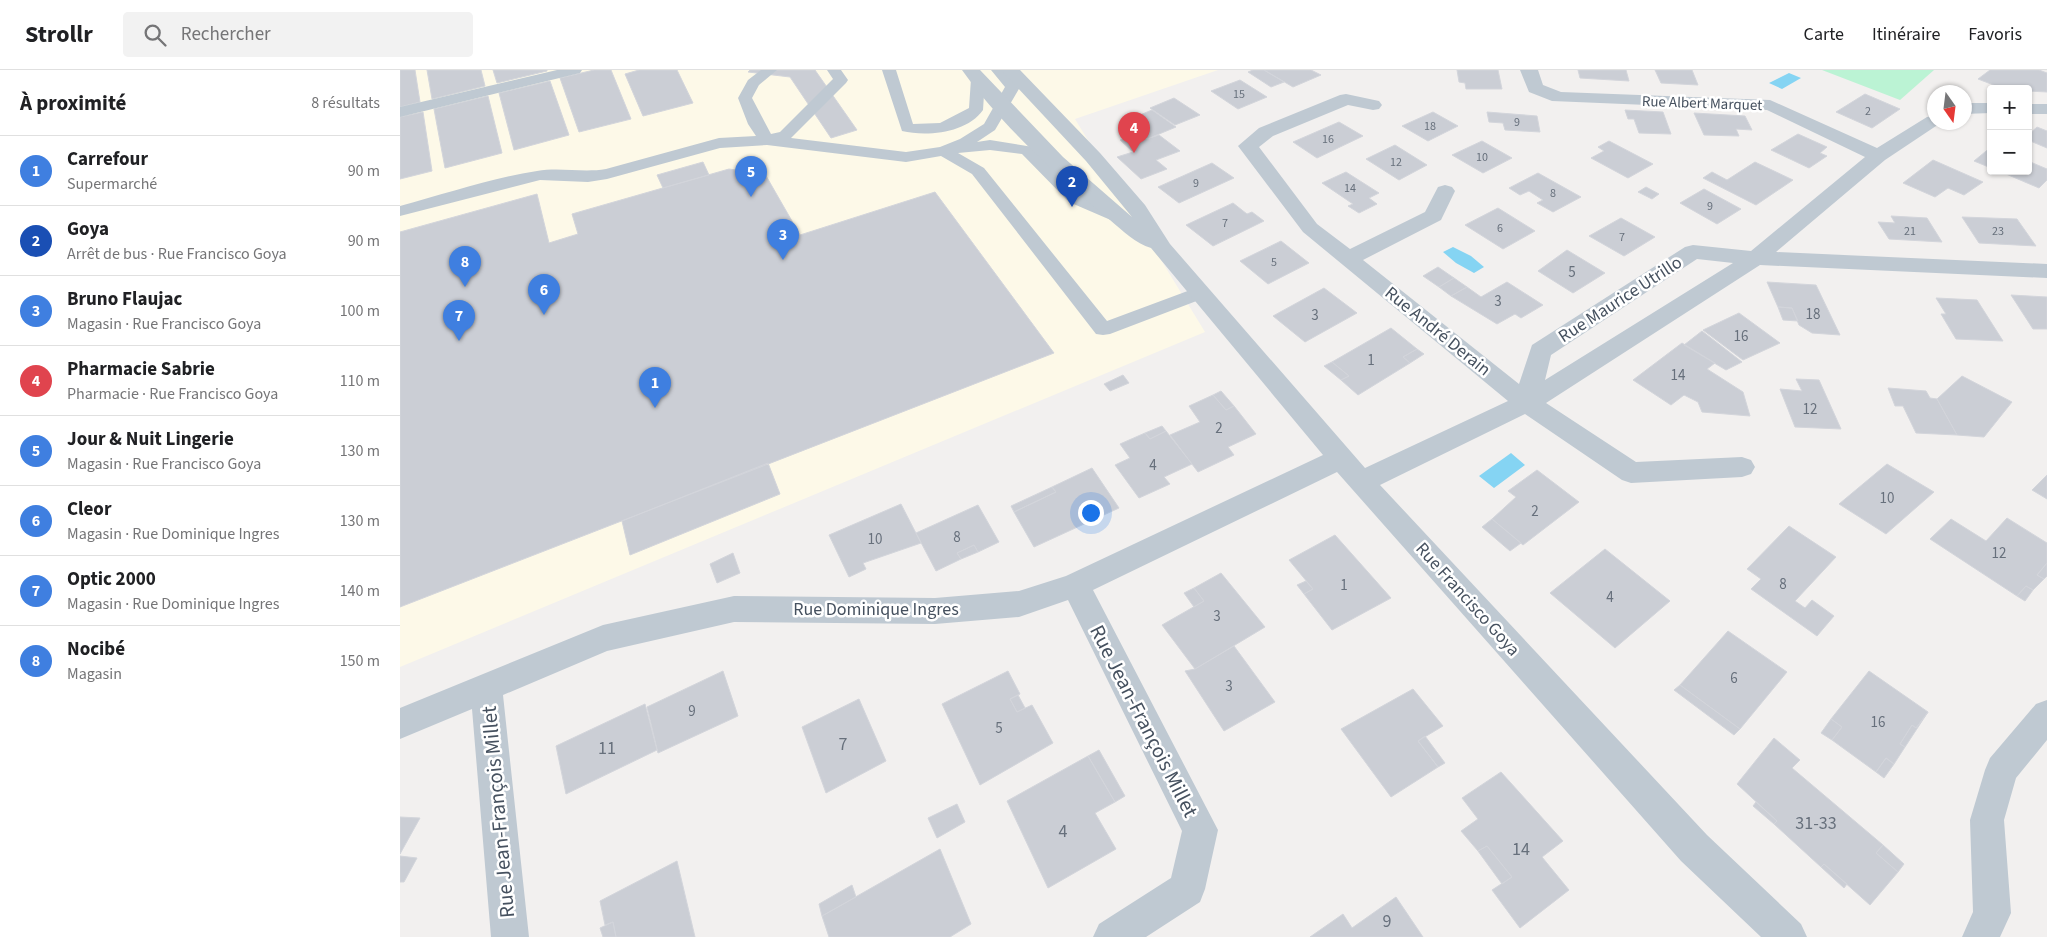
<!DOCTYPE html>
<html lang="fr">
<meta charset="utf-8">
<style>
body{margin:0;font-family:"Source Sans 3",sans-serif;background:#f2f2f2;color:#202124}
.controls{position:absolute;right:15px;top:15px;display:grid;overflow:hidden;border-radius:5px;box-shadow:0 1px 4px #0004}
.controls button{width:45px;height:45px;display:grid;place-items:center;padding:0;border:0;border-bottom:1px solid #e0e0e0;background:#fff;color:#202124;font:25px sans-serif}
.compass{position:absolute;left:1527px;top:15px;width:45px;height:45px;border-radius:50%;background:#fff;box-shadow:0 1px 4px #0004;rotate:166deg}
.you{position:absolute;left:690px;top:442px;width:18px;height:18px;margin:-12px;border:4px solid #fff;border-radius:50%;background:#1a73e8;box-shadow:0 0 0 8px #1a73e833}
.badge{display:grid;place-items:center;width:32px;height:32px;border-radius:50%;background:#0c60f0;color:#fff;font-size:16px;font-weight:700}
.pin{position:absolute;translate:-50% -41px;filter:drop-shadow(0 1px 2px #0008)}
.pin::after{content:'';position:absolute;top:26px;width:18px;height:15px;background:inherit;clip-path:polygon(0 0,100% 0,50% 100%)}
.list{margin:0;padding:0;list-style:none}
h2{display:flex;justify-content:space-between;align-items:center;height:65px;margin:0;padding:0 20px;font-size:21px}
h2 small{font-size:16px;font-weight:400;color:#757577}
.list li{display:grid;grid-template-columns:32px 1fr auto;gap:15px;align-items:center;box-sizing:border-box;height:70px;padding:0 20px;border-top:1px solid #e0e0e0}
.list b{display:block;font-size:19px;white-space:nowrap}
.list p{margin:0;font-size:16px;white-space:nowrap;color:#757577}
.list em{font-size:16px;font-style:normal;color:#757577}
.icon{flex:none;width:28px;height:28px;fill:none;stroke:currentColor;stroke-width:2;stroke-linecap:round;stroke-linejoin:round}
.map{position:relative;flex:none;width:1647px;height:867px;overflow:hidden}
header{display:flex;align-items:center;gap:30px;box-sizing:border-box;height:70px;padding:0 25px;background:#fff;border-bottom:1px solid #e0e0e0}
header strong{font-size:24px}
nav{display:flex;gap:28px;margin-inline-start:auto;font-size:18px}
.search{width:350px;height:45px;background:#f2f2f2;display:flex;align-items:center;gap:12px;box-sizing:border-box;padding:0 18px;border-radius:5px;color:#757577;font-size:19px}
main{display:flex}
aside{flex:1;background:#fff}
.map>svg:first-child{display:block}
.commercial{fill:#fdf9e8}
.green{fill:#bbf3d4}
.water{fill:#85d4f3}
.building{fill:#cbced5;stroke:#d3d5db}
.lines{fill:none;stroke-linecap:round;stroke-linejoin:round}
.service{fill:#bfc9d2;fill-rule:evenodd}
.minor{fill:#bfc9d2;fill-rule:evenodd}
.labels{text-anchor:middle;stroke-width:5;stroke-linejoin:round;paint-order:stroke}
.far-number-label{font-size:12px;fill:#67707c}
.far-street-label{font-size:15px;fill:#46515f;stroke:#fff}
.number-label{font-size:15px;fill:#67707c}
.street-label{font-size:18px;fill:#46515f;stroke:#fff}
.near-number-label{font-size:18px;fill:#67707c}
.near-street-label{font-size:21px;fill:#46515f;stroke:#fff}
</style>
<header>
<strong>Strollr</strong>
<div class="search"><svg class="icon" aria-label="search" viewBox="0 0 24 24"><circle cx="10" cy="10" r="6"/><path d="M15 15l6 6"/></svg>Rechercher</div>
<nav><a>Carte</a><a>Itinéraire</a><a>Favoris</a></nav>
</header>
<main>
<aside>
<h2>À proximité<small>8 résultats</small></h2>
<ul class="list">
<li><span class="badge" style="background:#3f7fe0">1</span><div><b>Carrefour</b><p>Supermarché</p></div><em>90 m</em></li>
<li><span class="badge" style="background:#1a4fb4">2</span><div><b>Goya</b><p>Arrêt de bus · Rue Francisco Goya</p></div><em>90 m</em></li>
<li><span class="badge" style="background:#3f7fe0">3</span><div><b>Bruno Flaujac</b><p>Magasin · Rue Francisco Goya</p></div><em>100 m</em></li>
<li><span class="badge" style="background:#e0444e">4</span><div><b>Pharmacie Sabrie</b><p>Pharmacie · Rue Francisco Goya</p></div><em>110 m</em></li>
<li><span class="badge" style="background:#3f7fe0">5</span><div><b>Jour &amp; Nuit Lingerie</b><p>Magasin · Rue Francisco Goya</p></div><em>130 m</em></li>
<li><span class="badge" style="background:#3f7fe0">6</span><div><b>Cleor</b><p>Magasin · Rue Dominique Ingres</p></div><em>130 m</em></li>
<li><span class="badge" style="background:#3f7fe0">7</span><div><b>Optic 2000</b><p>Magasin · Rue Dominique Ingres</p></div><em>140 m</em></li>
<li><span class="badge" style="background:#3f7fe0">8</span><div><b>Nocibé</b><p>Magasin</p></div><em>150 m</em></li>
</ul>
</aside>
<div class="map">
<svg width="1647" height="867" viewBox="0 0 1647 867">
<rect width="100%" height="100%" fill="#f2f0ef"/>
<path class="commercial" d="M0 0H818L675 49 805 262 0 597Z"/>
<path class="green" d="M1422 0H1534L1500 30Z"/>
<path class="water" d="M1389 3 1401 8 1382 19 1369 13Z
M1053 177 1071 186 1084 197 1074 203 1056 193 1043 182Z
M1111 383 1125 395 1094 418 1079 406Z"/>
<path class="building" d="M0 0H15L20 32 0 37Z
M27 0H81L85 16 32 29Z
M93 0H147V1L97 13Z
M194 0H211L231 49 179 62 160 8Z
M239 0H277L293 33 243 46 225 4Z
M350 0H415L457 60 431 68 390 7 348 2Z
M853 0H864L884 12 871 17 848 2Z
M864 0H911L921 5 893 17Z
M1057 0H1098L1102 19H1066L1065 13 1059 12Z
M1178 0H1226L1229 11 1180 8Z
M1255 0H1292L1298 15 1261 13Z
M1590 0H1639L1647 3V22L1628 21V19H1604L1578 9Z
M840 10 867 27 838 39 811 21Z
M150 11 169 65 114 80 99 23Z
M1465 24 1500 39 1472 58 1436 42Z
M88 26 102 83 45 98 34 39Z
M774 28 800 45 775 55 750 38Z
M752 40 776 57 747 69 723 52Z
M1225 40 1263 42 1271 64 1239 63 1234 49H1228Z
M23 42 32 101 0 109V47Z
M1033 42 1058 56 1028 71 1002 56Z
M1087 42 1137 46 1140 62 1105 60 1103 53 1089 52Z
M1294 43 1345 46 1352 60 1336 59 1339 66 1304 65Z
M939 52 963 66 917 88 893 72Z
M1637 57 1647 61V78L1628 70V65Z
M739 63 747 69 759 65 780 81 756 90 767 99 741 109 717 87 733 82 720 70Z
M1398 64 1427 77 1420 83 1427 86 1409 98 1371 80Z
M1082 71 1112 88 1083 103 1052 85Z
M1209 71 1253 94 1228 108 1191 88 1204 81 1198 77Z
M995 75 1027 95 999 110 966 89Z
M1591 77V98L1574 91Z
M1533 90 1583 112 1564 125 1548 118 1535 127 1503 113Z
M1628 91 1647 99V110L1639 118 1599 101H1628Z
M303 92 309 105 263 118 257 105Z
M1355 92 1393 110 1356 135 1303 108 1312 102 1327 110Z
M812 93 834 108 779 133 758 117Z
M329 99 365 104 400 165 535 122 654 283 0 537V162L137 124 149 173 178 164 172 144Z
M946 102 979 123 969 128 977 134 959 143 948 136 953 134 922 113Z
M1138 103 1181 127 1153 142 1137 133 1143 130 1129 121 1120 125 1109 118Z
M1246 117 1259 124 1252 129 1238 122Z
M1304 119 1341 139 1317 154 1280 133Z
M833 133 847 144 852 142 864 151 813 176 786 155Z
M1098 138 1135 161 1103 179 1065 155Z
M1491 146 1527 148 1542 172 1489 169 1478 152 1495 153Z
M1562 147 1617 149 1636 176 1579 173Z
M1221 148 1255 167 1224 186 1189 166Z
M881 171 909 193 868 214 840 191Z
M1167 180 1205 203 1173 223 1138 201Z
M1038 197 1054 208 1039 217 1023 206Z
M1054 208 1067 217 1051 226 1039 217Z
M1107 212 1143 235 1121 248 1115 244 1097 254 1051 226 1067 217 1081 227Z
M1367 212 1416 215 1440 265 1412 263 1399 255 1392 238 1378 237Z
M924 218 957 243 905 272 873 246Z
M1611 225 1647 227V259H1633Z
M1536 228 1577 230 1603 271 1556 269 1541 244H1546Z
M1378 237 1392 238 1398 251 1383 250Z
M1339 243 1380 273 1343 290 1303 260Z
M991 258 1017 279 1003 287 1010 293 958 325 941 310 949 306 932 292Z
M1302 261 1342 292 1326 300 1284 275Z
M1282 273 1315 293 1307 299 1343 322 1350 346 1302 342 1298 332 1284 325 1271 335 1233 310Z
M1017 279 1024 284 1010 293 1003 287Z
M932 292 949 306 941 310 924 296Z
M723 305 729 313 710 321 704 314Z
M1562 306 1612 332 1584 367 1557 365 1537 329Z
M1396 309 1419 310 1441 359 1395 357 1380 319 1402 321Z
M1488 318 1526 321 1530 328 1537 329 1557 365 1516 363 1503 336H1495Z
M821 321 834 336 826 340 813 325Z
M813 325 826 340 834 336 856 364 828 377 834 385 798 402 770 365 800 352 789 336Z
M762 356 766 361 750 369 745 363Z
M766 361 792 394 764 407 770 414 739 428 715 395 730 388 720 374 745 363 750 369Z
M368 393 380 424 230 485 222 451Z
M1487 394 1534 422 1486 464 1439 434Z
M692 398 719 438 634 477 614 442 656 422 652 417Z
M1137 400 1179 432 1123 475 1092 449 1116 427 1108 421Z
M1647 405V429L1632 420Z
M652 417 656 422 614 442 611 436Z
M501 434 521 473 463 493 466 499 449 507 429 465Z
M578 435 599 472 578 482 574 475 557 483 561 489 536 501 516 463Z
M1607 448 1647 473V493L1637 505 1644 509 1633 520 1626 516 1617 526 1530 469 1551 449 1586 471Z
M1092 449 1121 473 1110 481 1082 457Z
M1389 456 1436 487 1395 531 1405 538 1412 530 1434 546 1417 566 1351 519 1361 509 1347 499Z
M935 465 991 528 932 560 904 524 913 519 889 490Z
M574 475 578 482 561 489 557 483Z
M1205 479 1270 531 1215 578 1150 523Z
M333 483 340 503 317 513 310 494Z
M1647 493V506L1644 509 1637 505Z
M821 503 865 557 795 599 762 555 804 531 794 518Z
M906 511 913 519 904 524 897 515Z
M1626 516 1633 520 1625 531 1617 526Z
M794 518 804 531 794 537 784 523Z
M1328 561 1387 602 1340 659 1280 615Z
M834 576 875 632 824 661 785 601 795 599Z
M323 601 338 646 258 683 247 637Z
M608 601 620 624 610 629 617 642 632 635 653 673 580 715 542 634Z
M1469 601 1528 642 1516 658 1512 655 1500 674 1505 677 1494 694 1486 688 1476 702 1432 670 1442 657 1431 649Z
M1280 615 1340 659 1334 665 1274 620Z
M1013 619 1043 656 1018 671 1038 697 991 727 941 659Z
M618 625 625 638 617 642 610 629Z
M459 629 486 691 426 723 402 657Z
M245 634 257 680 166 724 156 676Z
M1528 642 1505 677 1500 674 1512 655 1516 658Z
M1431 649 1442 657 1432 670 1421 663Z
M1025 666 1045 693 1038 697 1018 671Z
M1374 668 1400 690 1392 698 1483 775 1476 783 1498 802 1470 835 1424 794 1421 797 1374 754 1377 751 1337 714Z
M699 680 725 726 715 732 688 686Z
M688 686 715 732 695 743 716 779 648 818 607 731Z
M1486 688 1494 694 1484 708 1476 702Z
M1101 702 1163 771 1142 787 1169 820 1120 858 1092 820 1112 807 1087 776 1078 781 1061 761 1078 749 1062 728Z
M1356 732 1377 751 1374 754 1353 736Z
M557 734 565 752 537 768 528 748Z
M0 747 20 748 0 784Z
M1483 775 1504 794 1498 802 1476 783Z
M1087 776 1112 807 1102 814 1078 781Z
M540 779 571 854 550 867H429L422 846Z
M0 786 17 788 4 812H0Z
M277 791 295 867H216L213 852 205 855 200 831Z
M1424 794 1447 814 1444 818 1421 797Z
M452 815 456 827 422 846 419 834Z
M996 827 1023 867H910L943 844 952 858Z
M213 852 216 867H203L200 858Z"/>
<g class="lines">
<path class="service" d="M157 0H182L180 3 0 47V37Z
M361 0H377L359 15 352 28 371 64 380 62 433 9 427 0H441L448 10 446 13 391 68 506 82 540 77 560 69 584 54 605 17 591 0H606L620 17 595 60 577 72 590 70 633 77 681 124 725 143 728 147 725 151H713L669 132 622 84 590 80 558 83 584 98 707 251 793 219 800 217 807 219 809 223 807 227 710 264 703 265 696 264 572 104 541 86 506 92 367 75 320 78 207 109 188 112 140 110 0 146V136C45 124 91 108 137 101 160 97 183 103 206 99L319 68 356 66 348 54 338 28 348 10Z
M482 0H496L513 54 540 53 569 38 571 9 578 5 585 9 583 40C567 63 527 67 502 61Z"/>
<path class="minor" d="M562 0H580L663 87 732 147 686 91 601 0H620L700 83 745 135 770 174 965 398 1108 331 903 162 838 76 859 58 940 25 946 24 979 31 982 35 979 39 973 40 948 35 873 66 859 77 917 154 950 179 1025 142 1038 117 1045 115 1052 117 1055 121 1041 150 963 190 1119 314 1132 275 1285 177 1293 175 1351 181 1465 87 1367 40 1152 31 1129 22 1120 0H1138L1143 15 1161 22 1370 30 1477 78 1527 47 1534 46V52H1542L1485 90 1376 182 1647 194V208L1360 195 1146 333 1236 392 1342 387 1351 390 1355 397 1351 404 1342 407 1231 413 1222 410 1125 344 980 415 1307 765 1401 854 1407 867H1361L1281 791 937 402 693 520 818 760 805 819 800 832 746 867H693L699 854 771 808 782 761 668 530 619 547 535 554 334 552 207 581 103 625 129 867H91L72 639 0 669V638L203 555 334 526 535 528 619 521 666 506 923 385 751 178C736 174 722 160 710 150 660 108 600 54 562 0ZM1297 189 1333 193 1145 310 1151 285Z
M1564 33H1591V43L1564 44Z
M1628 34H1647V44H1628Z
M1647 630V670L1616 708 1604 750 1611 843 1600 867H1562L1573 842 1570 750 1585 700 1590 688 1636 634Z"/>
</g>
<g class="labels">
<g class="far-number-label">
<text x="839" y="28">15</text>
<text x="1468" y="45">2</text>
<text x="1117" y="56">9</text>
<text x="1030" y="60">18</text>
<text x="928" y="73">16</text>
<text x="1082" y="91">10</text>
<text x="996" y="96">12</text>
<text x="796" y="117">9</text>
<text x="950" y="122">14</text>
<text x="1153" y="127">8</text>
<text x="1310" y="140">9</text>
<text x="825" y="157">7</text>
<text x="1100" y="162">6</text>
<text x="1510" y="165">21</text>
<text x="1598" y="165">23</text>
<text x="1222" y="171">7</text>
<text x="874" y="196">5</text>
</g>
<g class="far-street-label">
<text transform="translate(1302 33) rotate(2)" y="5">Rue Albert Marquet</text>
</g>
<g class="number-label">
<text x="1172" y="207">5</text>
<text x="1098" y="236">3</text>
<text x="1413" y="249">18</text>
<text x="915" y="250">3</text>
<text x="1341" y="271">16</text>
<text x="971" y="295">1</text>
<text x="1278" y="310">14</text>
<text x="1410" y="344">12</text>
<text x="819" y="363">2</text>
<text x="753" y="400">4</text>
<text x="1487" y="433">10</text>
<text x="1135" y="446">2</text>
<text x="557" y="472">8</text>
<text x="475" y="474">10</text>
<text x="1599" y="488">12</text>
<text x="1383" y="519">8</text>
<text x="944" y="520">1</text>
<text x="1210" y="532">4</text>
<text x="817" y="551">3</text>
<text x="1334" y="613">6</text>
<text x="829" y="621">3</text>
<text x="292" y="646">9</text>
<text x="1478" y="657">16</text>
<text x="599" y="663">5</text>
</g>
<g class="street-label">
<text transform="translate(1220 229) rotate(-33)" y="6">Rue Maurice Utrillo</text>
<text transform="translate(1038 261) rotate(39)" y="6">Rue André Derain</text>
<text transform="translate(1068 529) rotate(48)" y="6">Rue Francisco Goya</text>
<text x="476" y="545">Rue Dominique Ingres</text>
</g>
<g class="near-number-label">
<text x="443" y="680">7</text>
<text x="207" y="684">11</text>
<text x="1416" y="759">31-33</text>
<text x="663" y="767">4</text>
<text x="1121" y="785">14</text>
<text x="987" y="857">9</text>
</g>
<g class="near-street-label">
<text transform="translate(744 651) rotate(63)" y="7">Rue Jean-François Millet</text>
<text transform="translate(98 742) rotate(-95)" y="7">Rue Jean-François Millet</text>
</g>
</g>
</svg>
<div class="controls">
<button>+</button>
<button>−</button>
</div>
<svg class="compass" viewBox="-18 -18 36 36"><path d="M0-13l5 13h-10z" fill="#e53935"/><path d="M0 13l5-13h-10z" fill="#757577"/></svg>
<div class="you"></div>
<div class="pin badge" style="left:255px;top:338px;background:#3f7fe0">1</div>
<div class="pin badge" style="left:672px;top:137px;background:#1a4fb4">2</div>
<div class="pin badge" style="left:383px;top:190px;background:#3f7fe0">3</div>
<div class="pin badge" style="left:734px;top:83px;background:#e0444e">4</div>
<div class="pin badge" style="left:351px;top:127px;background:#3f7fe0">5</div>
<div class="pin badge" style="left:144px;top:245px;background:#3f7fe0">6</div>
<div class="pin badge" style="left:59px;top:271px;background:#3f7fe0">7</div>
<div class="pin badge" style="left:65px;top:217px;background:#3f7fe0">8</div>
</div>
</main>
